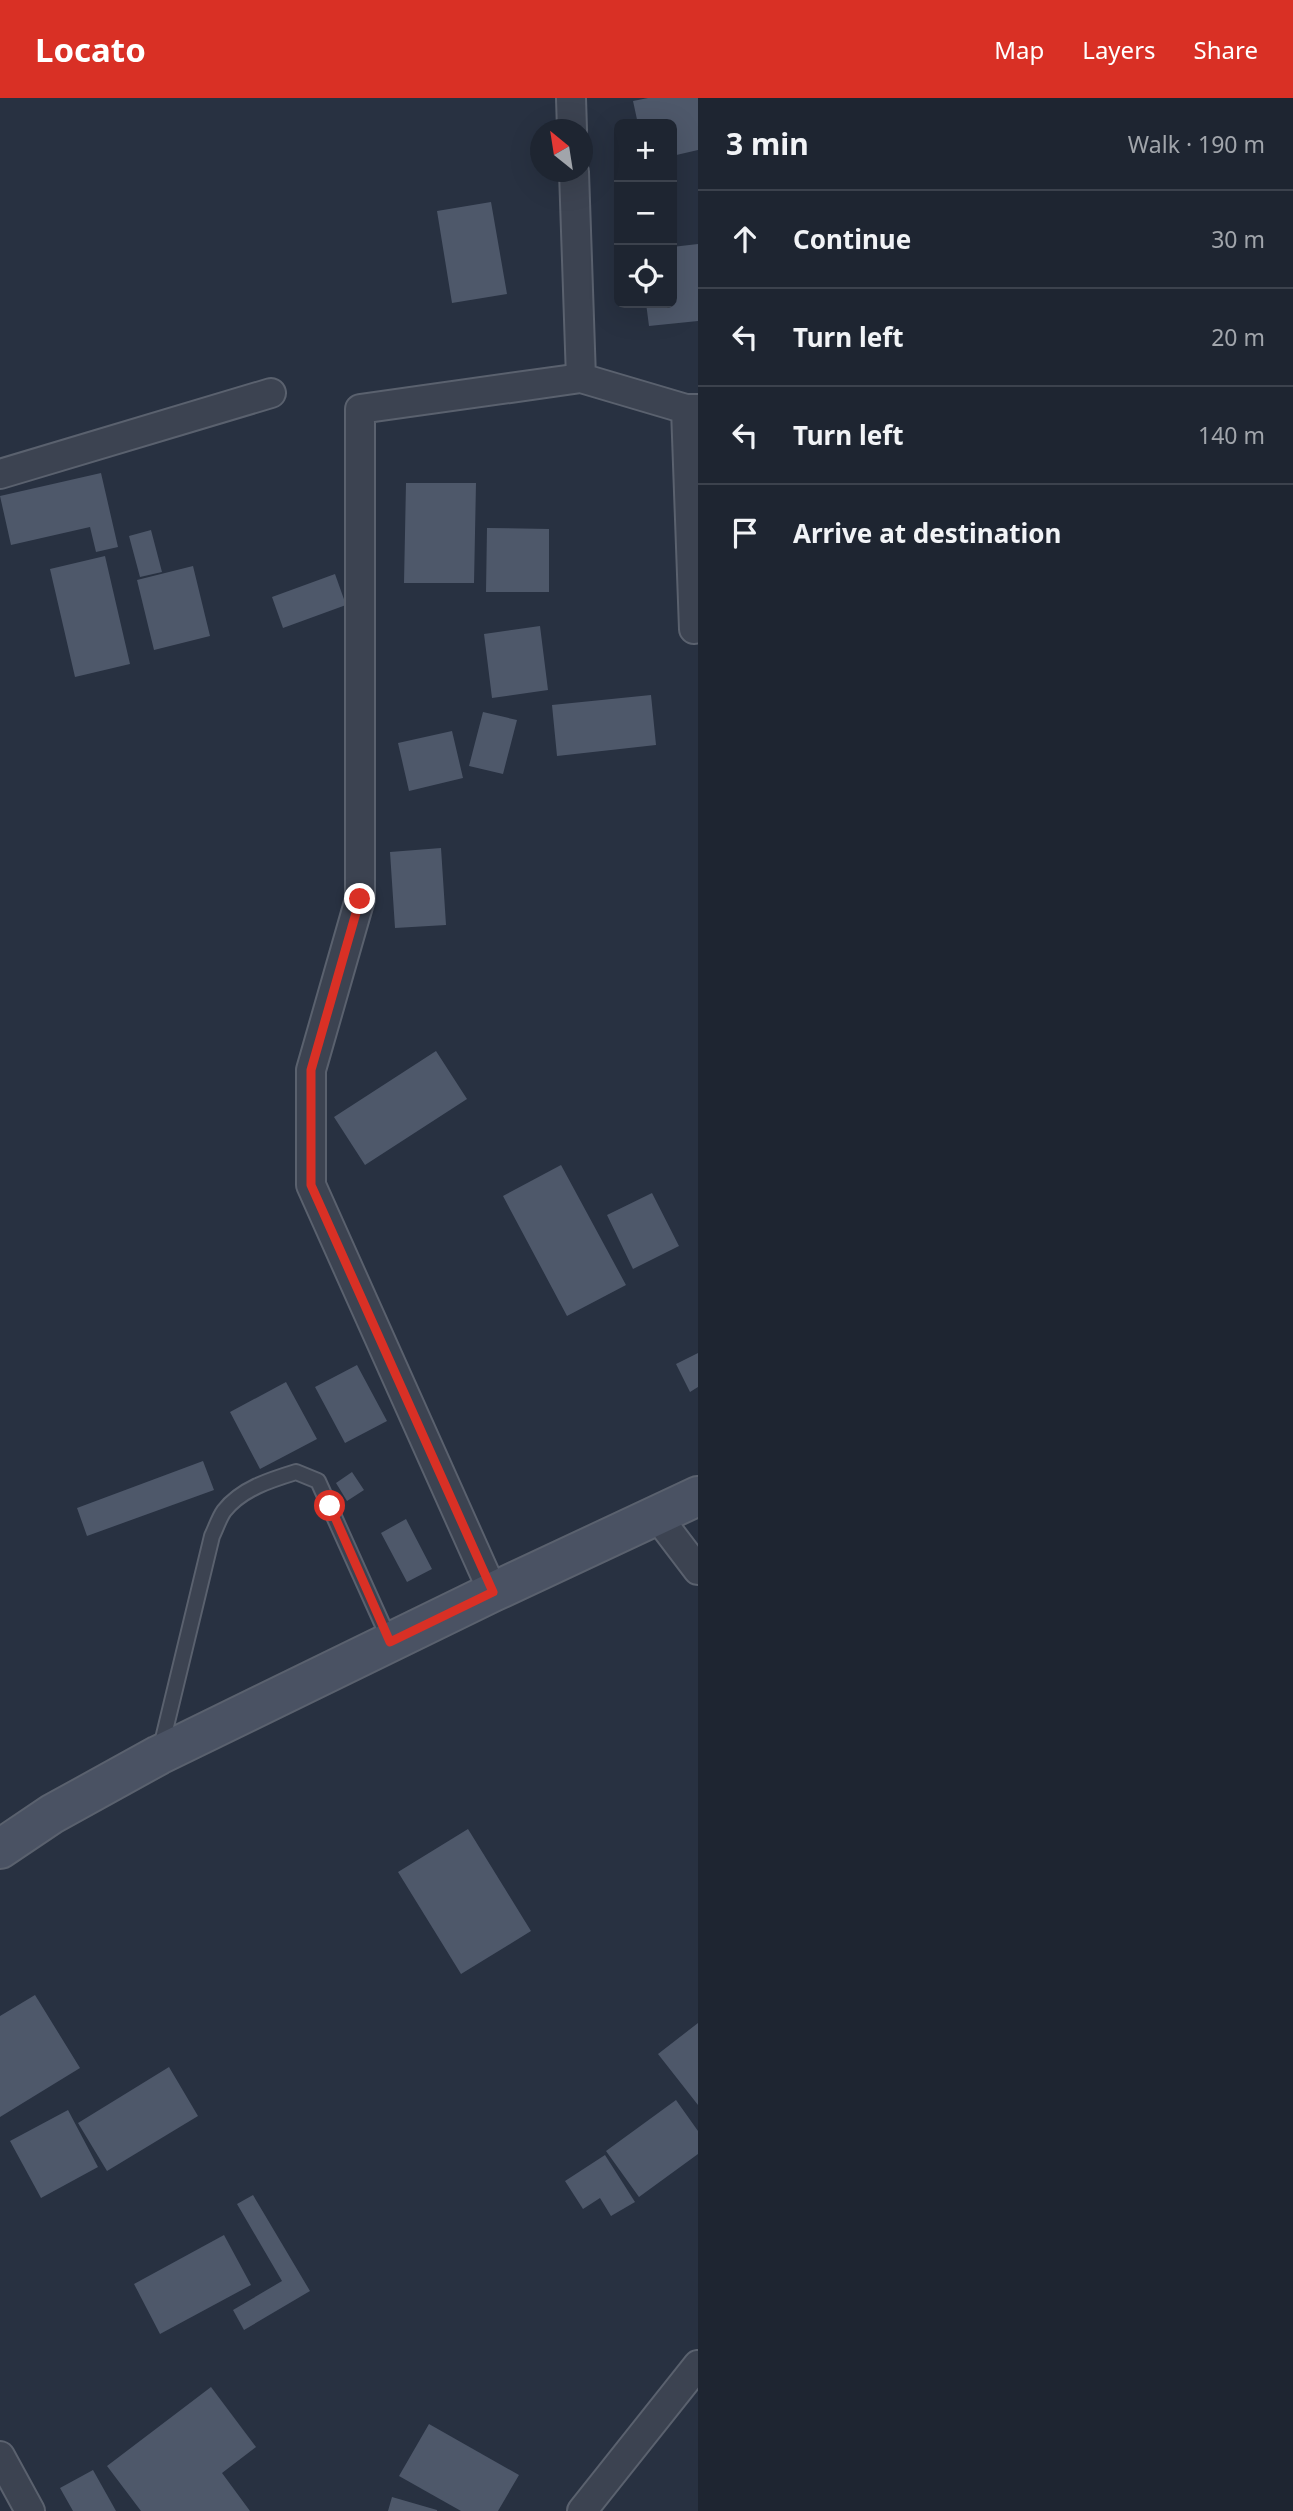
<!DOCTYPE html>
<meta charset="utf-8">
<style>
body{margin:0;font-family:"Noto Sans",sans-serif;background:#2b313d;color:#f1f3f6}
.controls{position:absolute;right:21px;top:21px;display:grid;overflow:hidden;border-radius:10px;box-shadow:0 7px 28px #0002}
.controls button{width:63px;height:63px;display:grid;place-items:center;padding:0;border:0;border-bottom:2px solid #3c424d;background:#1e2531;color:#f1f3f6;font:35px sans-serif}
.compass{position:absolute;left:530px;top:21px;width:63px;height:63px;border-radius:50%;background:#1e2531;box-shadow:0 7px 28px #0002;rotate:330deg}
.stop{position:absolute;width:21px;height:21px;margin:-16px;border:5px solid #d93025;border-radius:50%;background:#fff}
.stop.end{background:#d93025;border-color:#fff;box-shadow:0 2px 7px #0008}
.list{margin:0;padding:0;list-style:none}
h2{display:flex;justify-content:space-between;align-items:center;height:91px;margin:0;padding:0 28px;font-size:30px}
h2 small{font-size:23px;font-weight:400;color:#a1a5ab}
.list li{display:grid;grid-template-columns:46px 1fr auto;gap:21px;align-items:center;box-sizing:border-box;height:98px;padding:0 28px;border-top:2px solid #3c424d}
.list b{display:block;font-size:26px;white-space:nowrap}
.list em{font-size:23px;font-style:normal;color:#a1a5ab}
.icon{flex:none;width:38px;height:38px;fill:none;stroke:currentColor;stroke-width:2;stroke-linecap:round;stroke-linejoin:round}
.map{position:relative;flex:none;width:698px;height:2413px;overflow:hidden}
header{display:flex;align-items:center;gap:42px;box-sizing:border-box;height:98px;padding:0 35px;background:#d93025;color:#fff}
header strong{font-size:33px}
nav{display:flex;gap:38px;margin-inline-start:auto;font-size:24px}
main{display:flex}
aside{flex:1;background:#1e2531}
.map>svg:first-child{display:block}
.building{fill:#4e586a}
.lines{fill:none;stroke-linecap:round;stroke-linejoin:round}
.lane-casing{stroke:#5a616e;stroke-width:18}
.street-casing{stroke:#5a616e;stroke-width:32}
.secondary-casing{stroke:#5a616e;stroke-width:42}
.lane{stroke:#3c4351;stroke-width:14}
.street{stroke:#3c4351;stroke-width:28}
.secondary{stroke:#4a5263;stroke-width:38}
.route{stroke:#d93025;stroke-width:9}
</style>
<header>
<strong>Locato</strong>
<nav><a>Map</a><a>Layers</a><a>Share</a></nav>
</header>
<main>
<div class="map">
<svg width="698" height="2413" viewBox="0 0 698 2413">
<rect width="100%" height="100%" fill="#283141"/>
<path class="building" d="M648 0H698V52L672 58V26H638L633 3Z
M491 104 507 196 452 205 437 113Z
M698 146V223L649 228 646 205H672V149Z
M101 375 118 449 96 454 90 429 11 447 0 398Z
M406 385H476L474 485H404Z
M487 430 549 431V494H486Z
M151 432 162 474 140 479 129 438Z
M105 458 130 566 75 579 50 471Z
M193 468 210 538 154 552 137 482Z
M335 476 346 507 283 530 272 499Z
M540 528 548 592 492 600 484 536Z
M651 597 656 647 557 658 552 607Z
M483 614 517 622 503 676 469 668Z
M452 633 463 680 409 693 398 645Z
M441 750 446 827 395 830 390 754Z
M436 953 467 1001 365 1067 334 1019Z
M561 1067 626 1187 567 1218 503 1098Z
M652 1095 679 1148 633 1171 607 1117Z
M698 1255V1289L690 1294 676 1266Z
M357 1267 387 1323 345 1345 315 1289Z
M286 1284 317 1341 260 1371 230 1314Z
M203 1363 214 1392 87 1438 77 1410Z
M352 1374 364 1392 347 1403 336 1385Z
M406 1421 432 1471 407 1484 381 1435Z
M468 1731 531 1833 461 1876 398 1774Z
M35 1897 80 1970 0 2019V1918Z
M698 1925V2007L658 1956Z
M169 1969 198 2018 107 2073 78 2025Z
M676 2002 698 2033V2056L639 2099 606 2053Z
M68 2012 98 2069 41 2100 10 2043Z
M605 2057 635 2104 611 2118 600 2100 583 2111 565 2083Z
M253 2097 310 2193 244 2232 233 2212 282 2183 237 2106Z
M224 2137 251 2187 160 2236 134 2186Z
M211 2289 256 2349 222 2375 250 2413H141L107 2368Z
M429 2326 519 2377 498 2413H461L399 2378Z
M93 2372 116 2413H73L60 2390Z
M392 2399 437 2412V2413H388Z"/>
<g class="lines">
<defs>
<path id="lane" d="M161 1649 212 1438C216 1430 219 1420 224 1413 241 1391 270 1382 296 1374L318 1383 390 1543"/>
<path id="street" d="M571 0 572 32
M574 74 581 280
M686 311 694 531
M0 376 271 295
M657 1418 698 1472
M493 1494 311 1087V972L360 801V311L581 280 686 311H698
M0 2358 30 2413
M582 2413 698 2267"/>
<path id="secondary" d="M0 1751 52 1716 159 1657 493 1494 698 1398"/>
</defs>
<use href="#lane" class="lane-casing"/>
<use href="#street" class="street-casing"/>
<use href="#secondary" class="secondary-casing"/>
<use href="#lane" class="lane"/>
<use href="#street" class="street"/>
<use href="#secondary" class="secondary"/>
</g>
<g class="lines">
<path class="route" d="M330 1408 390 1544 493 1494 311 1087V972L360 801"/>
</g>
</svg>
<div class="controls">
<button>+</button>
<button>−</button>
<button><svg class="icon" aria-label="locate" viewBox="0 0 24 24"><circle cx="12" cy="12" r="6"/><path d="M12 2v4M12 18v4M2 12h4M18 12h4"/></svg></button>
</div>
<svg class="compass" viewBox="-18 -18 36 36"><path d="M0-13l5 13h-10z" fill="#e53935"/><path d="M0 13l5-13h-10z" fill="#a1a5ab"/></svg>
<div class="stop" style="left:330px;top:1408px"></div>
<div class="stop end" style="left:360px;top:801px"></div>
</div>
<aside>
<h2>3 min<small>Walk · 190 m</small></h2>
<ul class="list">
<li><svg class="icon" aria-label="ahead" viewBox="0 0 24 24"><path d="M12 20V5M6 11l6-6 6 6"/></svg><div><b>Continue</b></div><em>30 m</em></li>
<li><svg class="icon" aria-label="left" viewBox="0 0 24 24"><path d="M17 20v-9H6M10 6l-5 5 5 5"/></svg><div><b>Turn left</b></div><em>20 m</em></li>
<li><svg class="icon" aria-label="left" viewBox="0 0 24 24"><path d="M17 20v-9H6M10 6l-5 5 5 5"/></svg><div><b>Turn left</b></div><em>140 m</em></li>
<li><svg class="icon" aria-label="arrive" viewBox="0 0 24 24"><path d="M6 21V4h12l-3 4 3 4H6"/></svg><div><b>Arrive at destination</b></div></li>
</ul>
</aside>
</main>
